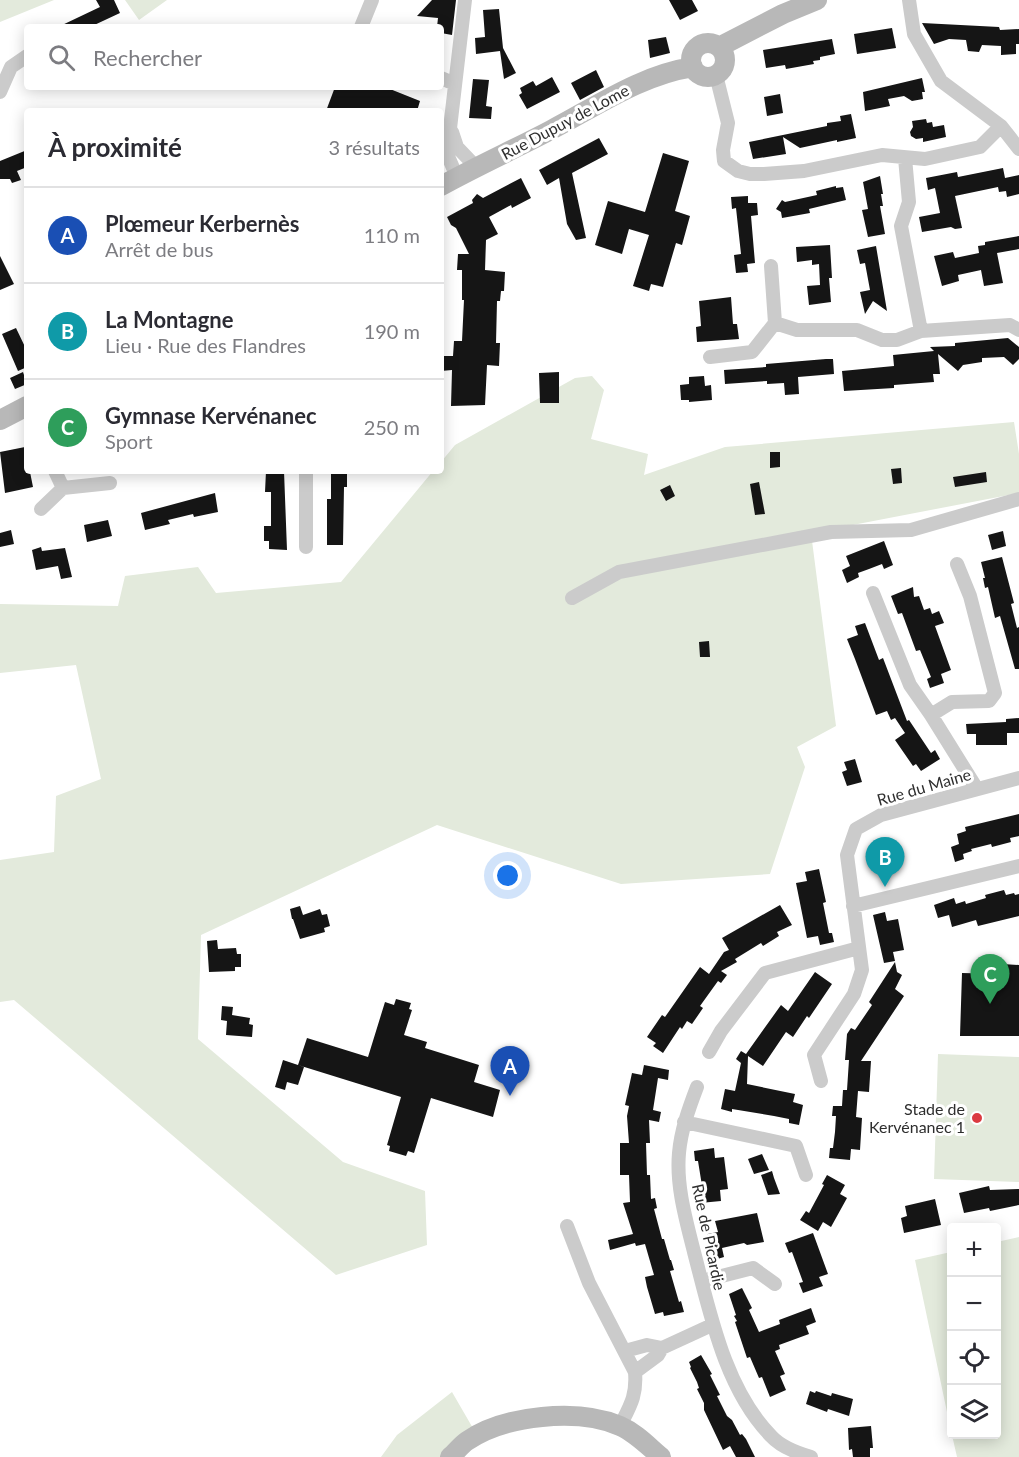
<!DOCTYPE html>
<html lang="fr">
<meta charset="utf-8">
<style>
body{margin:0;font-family:Lato,sans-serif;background:#f2f2f3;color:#2b2b33}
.controls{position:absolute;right:18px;bottom:18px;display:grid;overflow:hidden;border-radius:6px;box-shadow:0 3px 15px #0003}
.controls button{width:54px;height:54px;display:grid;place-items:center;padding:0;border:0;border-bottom:2px solid #e1e1e2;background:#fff;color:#2b2b33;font:30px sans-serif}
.you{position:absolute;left:508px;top:876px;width:21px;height:21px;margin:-15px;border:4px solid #fff;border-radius:50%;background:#1a73e8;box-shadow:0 0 0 9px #1a73e833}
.badge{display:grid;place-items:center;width:39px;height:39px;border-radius:50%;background:#0f766e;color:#fff;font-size:20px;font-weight:700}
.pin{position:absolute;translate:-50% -50px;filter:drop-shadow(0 2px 3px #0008)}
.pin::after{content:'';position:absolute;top:32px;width:21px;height:18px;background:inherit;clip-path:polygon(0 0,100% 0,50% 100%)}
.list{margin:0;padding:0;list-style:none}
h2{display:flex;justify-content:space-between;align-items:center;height:78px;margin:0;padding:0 24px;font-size:26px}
h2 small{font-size:20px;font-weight:400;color:#7c7c81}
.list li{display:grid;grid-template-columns:39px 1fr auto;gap:18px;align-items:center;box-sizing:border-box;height:96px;padding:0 24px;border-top:2px solid #e1e1e2}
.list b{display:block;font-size:22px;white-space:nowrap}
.list p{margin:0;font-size:20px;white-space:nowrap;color:#7c7c81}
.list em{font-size:20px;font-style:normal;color:#7c7c81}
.icon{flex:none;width:33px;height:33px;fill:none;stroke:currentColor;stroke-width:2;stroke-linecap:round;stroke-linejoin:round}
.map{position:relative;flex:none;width:1019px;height:1457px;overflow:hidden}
.search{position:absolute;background:#fff;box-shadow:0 3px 15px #0003;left:24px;top:24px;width:420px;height:66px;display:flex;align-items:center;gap:15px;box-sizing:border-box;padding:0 21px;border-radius:6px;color:#7c7c81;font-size:22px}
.panel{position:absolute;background:#fff;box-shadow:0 3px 15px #0003;left:24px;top:108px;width:420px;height:366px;border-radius:6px}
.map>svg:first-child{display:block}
.green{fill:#e3eadc}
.building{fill:#151515}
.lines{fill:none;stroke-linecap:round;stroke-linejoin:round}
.street{stroke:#cbcbcb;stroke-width:14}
.secondary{stroke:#b8b8b8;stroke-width:20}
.poi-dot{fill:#db3a41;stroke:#fff;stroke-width:2}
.labels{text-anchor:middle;stroke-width:6;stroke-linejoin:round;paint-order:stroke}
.street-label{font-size:16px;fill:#2e2e2e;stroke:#fff}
.poi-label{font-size:16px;fill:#2e2e2e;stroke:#fff;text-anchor:end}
</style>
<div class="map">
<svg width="1019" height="1457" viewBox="0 0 1019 1457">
<rect width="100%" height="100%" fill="#fff"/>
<path class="green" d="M0 0H54L0 22Z
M125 0H167L139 20Z
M592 376 604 390 591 439 648 454 644 475 725 447 1014 422 1019 454V493L811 533 836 726 797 747 805 767 770 874 621 884 437 825 201 935 198 1039 343 1162 425 1191 427 1245 336 1275 14 1000 0 1002V860L54 852 56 796 101 779 76 665 0 673V604L118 606 125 576 198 567 216 593 341 582 433 471H441V462L455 445 575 378Z
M938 1054 1019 1057V1182L934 1179Z
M1019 1237V1457H957L952 1435 996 1434 997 1242Z
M951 1252H952L951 1431 915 1260Z
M452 1392 474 1430 441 1457H381L397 1435Z"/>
<path class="building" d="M96 0H114L120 13 90 27H58L100 7Z
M432 0H456L452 35 441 33V27H437L438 18 417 16Z
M669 0H692L698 11 680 20Z
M499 9 503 48 516 73 504 79 500 51 476 54 475 38 485 37 483 10Z
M922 23 999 27 1000 30 1019 29V44H1016V54L1001 55V46L982 45 979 52 968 51 966 40 949 39 934 44Z
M892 28 896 48 857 54 854 34Z
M666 37 670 53 650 58 648 40Z
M832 39 835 54 820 57V60L813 61 814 64 786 69 785 65 766 68 763 50Z
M596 70 604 87 580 100 571 83Z
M552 77 560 92 527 109 519 95 522 93 520 88 533 81 536 86Z
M922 78 925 92H922L923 99 912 101 904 96 888 99 890 106 865 111 863 92Z
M473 79 489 80 486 106 492 107 491 119 469 118Z
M335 87H385L420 101 417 111H326Z
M780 94 783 113 767 116 764 97Z
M851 114 856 138 837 142V140L800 148 783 137 786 154 753 159 749 142 827 126V123L841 121 840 116Z
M926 119 927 123 932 122 933 127 944 125 946 137 923 142V138L916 139 911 136 910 132 913 127 912 121Z
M599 138 608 154 572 173 586 238 576 240 567 224 559 178 547 185 539 170Z
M27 150V167L17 171 21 180 12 183 10 179H0V161Z
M663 153 689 161 675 211 690 216 682 245 676 243 663 287 651 284 649 291 633 286 649 235 629 229 622 254 595 245 608 201 645 212Z
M1003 168 1005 178 1019 175V194L1007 197 1006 191 999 192 998 187 955 196 962 228 955 229 951 227 922 232 919 217 940 213 935 188 928 190 926 178 957 172 958 177Z
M880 176 883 194H881L883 206H880L885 234 868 237 862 210 868 209 863 182Z
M521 178 531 198 512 208 511 205 489 217 498 234 486 240 485 270 505 272 504 291H501L500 301H497L496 343H500L499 366 487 365 485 405 451 406 452 370 441 371V356H453L454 341H462L464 300H462V270H457L458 254H469L456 228 451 225 447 217 473 203 472 200 477 194 483 198Z
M836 186V188L843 187 846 200 809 209 810 213 782 218 781 212 776 209 782 200 785 202 817 195 816 191Z
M748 196V203H757L758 215 751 216 755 263 747 264 748 272 736 273 734 255 741 254 736 208 732 209 731 197Z
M1019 236V249L997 253 1003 283 984 286 981 270 958 275 959 281 942 286 934 256 953 252 955 258 979 253 978 246 985 245V242Z
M830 245 832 278H829L831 302 809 305 807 286 820 285 819 264 812 265V260L797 262 796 247Z
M876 246 887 311 873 301 865 314 860 292 870 290 865 263 860 264 857 250Z
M0 256 14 284 0 290Z
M731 297 733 324H737L739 339 697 342 696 327 701 326 699 301Z
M16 328 27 351V367L18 371 2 334Z
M1008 338 1019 347V359L1013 365 1004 357 982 358V362L963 365 958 371 938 354 940 374H933L934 382 894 385V388L844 391 842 371 894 366 893 355 934 351 930 347 955 346V343Z
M826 359H833L834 374 798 377 799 394 785 395 784 383 767 384V381L725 384 724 370 766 367V364Z
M23 372 27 384 15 389 10 378Z
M559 372V403H540L539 373Z
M704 376 705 386 711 385 712 400 689 402V400H681L680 385 689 384V377Z
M25 447 27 473 30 472 33 487 5 493 0 452Z
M770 452H780V467L770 468Z
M901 468 902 483 893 484 891 469Z
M266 471H284L287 550 269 549V541H264V526H271V492H265Z
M331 471H347V487H344L343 545H327V499H331Z
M986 472 987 482 955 487 953 477Z
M759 482 765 514 755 515 750 484Z
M670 485 675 496 666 501 660 490Z
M215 493 218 512 194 517 193 514 168 520 170 524 145 530 141 513Z
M108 520 112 536 87 542 84 525Z
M11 530 14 544 0 547V533Z
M1003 531 1006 546 992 550 988 535Z
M884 541 893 565 884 569 882 564 869 569 858 573 859 577 847 583 842 570 850 566 846 556Z
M41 547 42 551 65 548 72 577 61 579 58 566 36 570 32 550Z
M1002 557 1014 603 1011 604 1017 628 1019 627V669H1015L1000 616 995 618 988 587 985 588 983 578H985L981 562Z
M913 587 914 597 919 596 924 610 930 608 932 614 939 611 944 623 935 626 951 670 941 674 944 683 930 688 927 679 931 677 920 650 916 651 902 613 898 614 891 596Z
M865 623 879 660 883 658 907 721 909 720 931 753 935 750 940 759 921 771 916 764 913 766 895 740 905 733 895 718 891 720 887 711 876 715 855 659 847 639 858 635 855 626Z
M709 641 710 657H700L699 642Z
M1019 718V733H1007V745H976V734H967L966 724 1006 722V719Z
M855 759 862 782 847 786 842 772 847 770 844 762Z
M1019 814V836L1010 838 1011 842 992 847 991 844 971 849 972 851 963 854 964 859 955 862 951 847 959 844 957 834 966 831 965 827Z
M819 869 826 902 823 903 829 933H832L834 942 820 945 818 936 807 938 796 883 807 881 805 872Z
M1004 890 1006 895 1014 893 1015 895 1019 894V916L978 926 976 920 952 927 949 915 938 918 934 905 954 898 956 904 965 901 966 904 986 898 985 895Z
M780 905 792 925 777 932 779 936 763 946 761 943 735 959 737 962 721 971 727 975 721 983 718 981 700 1006 703 1008 692 1024 687 1021 682 1029 680 1027 663 1053 653 1046 656 1043 647 1037 662 1015 665 1017 700 967 709 974 724 952 729 950 722 938Z
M300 906 303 915 320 909 322 915 327 914 330 926 324 928 325 932 300 939 293 919H292L290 909Z
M885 912 887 921 898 919 904 950 893 952 895 961 884 963 873 915Z
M217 940 218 949 236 948 237 954H241V967H235V971L209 972 207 941Z
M895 962 897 972 902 975 895 989 904 996 861 1061H871L869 1092 858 1091 856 1117 862 1118 860 1150 851 1149 850 1160 829 1158 830 1148H833L835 1132 836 1116H832L833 1106H842L843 1090H847L849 1060H845L847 1034 851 1028 855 1030 872 1005 869 1002Z
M1002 964 1019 965V1036H960L962 973 1001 974Z
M815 972 832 984 809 1018 807 1016 793 1037 786 1032 763 1066 748 1056 747 1084 795 1094 793 1102 803 1105 799 1125 789 1123V1119L774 1116 732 1109V1112L721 1109 725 1089 735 1091 741 1063 736 1059 741 1051 746 1054 781 1005 788 1011Z
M396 999 411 1003 409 1009 412 1010 404 1035 427 1042 425 1048 479 1065 474 1082 500 1090 493 1117 431 1098 414 1153 408 1151 406 1156 389 1151 390 1146 387 1145 401 1097 298 1065 307 1038 368 1057 385 1002 394 1005Z
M222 1006 233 1007 232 1015 250 1018 249 1024 253 1025 252 1037 226 1035 227 1021 221 1020Z
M283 1060 304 1067 298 1085 287 1082 285 1090 275 1087Z
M644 1065 669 1070 668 1080 658 1078 653 1110 661 1112 659 1122 649 1120 650 1143H646L647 1175H650L651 1199 655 1198 657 1208 654 1209 662 1239H664L670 1260H671L674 1270 670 1271 679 1302 681 1301 684 1312 664 1316 663 1312 655 1314 647 1287 645 1277 654 1275 645 1244 636 1246 635 1243 610 1250 608 1240 633 1234 623 1203 630 1202 629 1175H620V1143H629L627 1116 629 1106 625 1105 632 1073 642 1075Z
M714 1148 715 1158 724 1157 728 1189 720 1190 721 1201 700 1203 699 1192H703L698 1161H695L694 1151Z
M762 1154 769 1170 754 1174 748 1159Z
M772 1171 774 1178 780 1194 768 1195 761 1175Z
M827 1175 845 1185 840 1194 847 1198 831 1227 823 1222 818 1231 800 1220 806 1211 809 1213 824 1185 822 1184Z
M989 1186 990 1190 1019 1189V1205L990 1211 989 1208 964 1213 959 1193Z
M935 1199 941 1225 904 1233 901 1218 907 1216 905 1206Z
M757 1213 764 1242 747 1245 744 1243 722 1248 724 1257 714 1260 707 1234 718 1232 715 1221Z
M813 1233 828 1274 819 1277 823 1286 803 1293 799 1283 803 1282 792 1252 789 1253 785 1243Z
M742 1288 752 1308 749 1310 759 1332 780 1324 779 1320 811 1308 816 1322 806 1326 809 1334 779 1345 780 1349 775 1351 785 1374 780 1376 786 1390 770 1397 762 1377 759 1378 750 1357 747 1358 735 1322 737 1321 734 1316 736 1315 729 1294Z
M701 1355 712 1374 710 1375 720 1395 717 1396 727 1416 732 1420 740 1435 742 1434 746 1439 755 1457H736L730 1446 723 1450 704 1410V1403L697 1389 699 1388 697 1382 690 1368 691 1367 689 1362Z
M810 1391 815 1393 816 1391 831 1396 832 1393 853 1399 849 1416 828 1409 827 1412 806 1404Z
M871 1426 873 1448H870V1457H853L852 1449 849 1450 848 1428Z"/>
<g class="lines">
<path class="street" d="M909 0 914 34 941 81 1001 126 1019 149
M361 27 372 0
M716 75 728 123 723 150 724 161 738 171 750 174H764L804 171 882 155 925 159 980 147 1001 126
M441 78 455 84
M0 92 11 67 27 56
M452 132 457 147 477 168
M905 158 909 202 901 226 921 331
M457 177 447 154 465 0
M771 266 775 323
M710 357 752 352 775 323 797 330H857L882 340H897L921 331 1010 325 1019 330
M63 488 110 483
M41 509 63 488 55 471
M306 547V471
M873 593 910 685 931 715 977 789
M572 598 619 572 831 532 911 530 1019 499
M931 715 952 702 989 701 995 693 970 596 957 564
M853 906 1019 866
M709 1052 721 1031 765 973 859 948
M821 1081 814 1055 854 994 862 970 847 855 856 829 881 815 1019 778
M697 1087C689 1108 681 1130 679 1153 676 1186 686 1220 694 1252 710 1313 725 1389 771 1436 781 1447 797 1453 811 1457
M684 1122 796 1146 806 1175
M567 1226 589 1283 635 1372C637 1396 630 1406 620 1426
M702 1281 753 1268 775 1284
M662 1348 712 1325
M625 1351 647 1345 662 1348 658 1355 635 1372"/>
<path class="secondary" d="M691 60a17 17 0 1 1 34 0a17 17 0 1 1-34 0Z
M719 47 783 14 817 0
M441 186C477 166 515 149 551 130 597 106 641 75 693 67
M0 420 27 406
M450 1457C456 1452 461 1445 467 1441 505 1415 578 1408 620 1426 636 1433 648 1446 661 1457"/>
</g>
<circle class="poi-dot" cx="977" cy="1118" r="6"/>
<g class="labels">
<g class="street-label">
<text transform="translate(565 122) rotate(-28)" y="6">Rue Dupuy de Lome</text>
<text transform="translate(924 787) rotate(-16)" y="6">Rue du Maine</text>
<text transform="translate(709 1237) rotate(78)" y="6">Rue de Picardie</text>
</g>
<g class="poi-label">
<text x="965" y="1115">Stade de<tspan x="965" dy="18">Kervénanec 1</tspan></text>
</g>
</g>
</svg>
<div class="controls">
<button>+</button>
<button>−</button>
<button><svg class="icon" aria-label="locate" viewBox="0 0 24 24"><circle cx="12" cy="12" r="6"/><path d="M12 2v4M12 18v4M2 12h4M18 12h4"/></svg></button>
<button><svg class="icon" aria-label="layers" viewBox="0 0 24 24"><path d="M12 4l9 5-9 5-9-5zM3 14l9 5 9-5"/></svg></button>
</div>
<div class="you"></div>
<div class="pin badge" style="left:510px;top:1096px;background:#1a4fb4">A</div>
<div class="pin badge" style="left:885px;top:887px;background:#0f9aa8">B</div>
<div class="pin badge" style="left:990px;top:1004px;background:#2e9e5b">C</div>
<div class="search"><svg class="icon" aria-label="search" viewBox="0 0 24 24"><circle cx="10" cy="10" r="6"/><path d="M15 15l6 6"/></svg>Rechercher</div>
<section class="panel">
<h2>À proximité<small>3 résultats</small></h2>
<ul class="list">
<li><span class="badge" style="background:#1a4fb4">A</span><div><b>Plœmeur Kerbernès</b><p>Arrêt de bus</p></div><em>110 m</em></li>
<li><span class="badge" style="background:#0f9aa8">B</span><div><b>La Montagne</b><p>Lieu · Rue des Flandres</p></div><em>190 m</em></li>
<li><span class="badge" style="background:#2e9e5b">C</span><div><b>Gymnase Kervénanec</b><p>Sport</p></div><em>250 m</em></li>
</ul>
</section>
</div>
